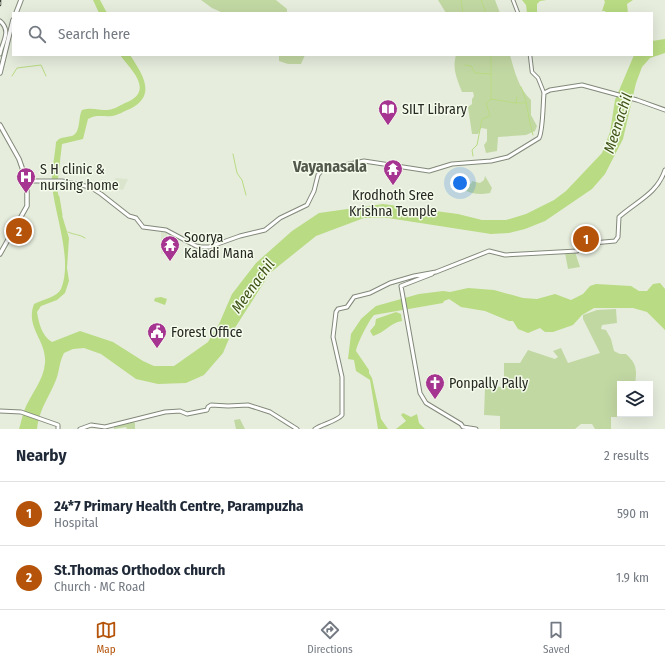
<!DOCTYPE html>
<meta charset="utf-8">
<style>
body{margin:0;font-family:"Fira Sans Condensed",sans-serif;background:#f6f6f7;color:#1f2937}
.controls{position:absolute;right:12px;bottom:12px;display:grid;overflow:hidden;border-radius:0px;box-shadow:0 4px 16px #0002}
.controls button{width:36px;height:36px;display:grid;place-items:center;padding:0;border:0;border-bottom:1px solid #e0e1e3;background:#fff;color:#1f2937;font:20px sans-serif}
.you{position:absolute;left:460px;top:183px;width:14px;height:14px;margin:-10px;border:3px solid #fff;border-radius:50%;background:#1a73e8;box-shadow:0 0 0 6px #1a73e833}
.badge{display:grid;place-items:center;width:26px;height:26px;border-radius:50%;background:#b45309;color:#fff;font-size:13px;font-weight:700}
.pin{position:absolute;translate:-50% -50%;border:2px solid #fff;box-shadow:0 1px 4px #0006}
.list{margin:0;padding:0;list-style:none}
h2{display:flex;justify-content:space-between;align-items:center;height:52px;margin:0;padding:0 16px;font-size:17px}
h2 small{font-size:13px;font-weight:400;color:#747a83}
.list li{display:grid;grid-template-columns:26px 1fr auto;gap:12px;align-items:center;box-sizing:border-box;height:64px;padding:0 16px;border-top:1px solid #e0e1e3}
.list b{display:block;font-size:15px;white-space:nowrap}
.list p{margin:0;font-size:13px;white-space:nowrap;color:#747a83}
.list em{font-size:13px;font-style:normal;color:#747a83}
.icon{flex:none;width:22px;height:22px;fill:none;stroke:currentColor;stroke-width:2;stroke-linecap:round;stroke-linejoin:round}
.map{position:relative;flex:none;width:665px;height:429px;overflow:hidden}
.search{position:absolute;background:#fff;box-shadow:0 4px 16px #0002;left:12px;right:12px;top:12px;height:44px;display:flex;align-items:center;gap:10px;box-sizing:border-box;padding:0 14px;border-radius:0px;color:#747a83;font-size:15px}
.sheet{height:180px;background:#fff}
nav{display:flex;justify-content:space-around;align-items:center;box-sizing:border-box;height:56px;border-top:1px solid #e0e1e3;background:#fff;font-size:11px;color:#747a83}
nav a{display:grid;justify-items:center;gap:2px}
nav .on{color:#b45309}
.map>svg:first-child{display:block}
.built{fill:#dbe5ce}
.green{fill:#c2d8a3}
.water{fill:#b9db83}
.lines{fill:none;stroke-linecap:round;stroke-linejoin:round}
.stream{stroke:#b9db83;stroke-width:1}
.river{stroke:#b9db83;stroke-width:3}
.tertiary-casing{stroke:#82897a;stroke-width:4.5}
.secondary-casing{stroke:#82897a;stroke-width:5}
.primary-casing{stroke:#82897a;stroke-width:5.5}
.tertiary{stroke:#fff;stroke-width:2.5}
.secondary{stroke:#fff;stroke-width:3}
.primary{stroke:#fff;stroke-width:3.5}
.rail-casing{stroke:#3c3f38;stroke-width:2.5}
.rail{stroke:#f4fbeb;stroke-width:1;stroke-dasharray:3;stroke-linecap:butt}
.labels{text-anchor:middle;stroke-width:3;stroke-linejoin:round;paint-order:stroke}
.poi-label{font-size:14px;fill:#262822;stroke:#f4fbeb;text-anchor:start}
.water-label{font-size:15px;font-style:italic;fill:#3e5315;stroke:#f4fbeb}
.quarter-label{font-size:16px;font-weight:bold;fill:#52584b;stroke:#f4fbeb}
</style>
<div class="map">
<svg width="665" height="429" viewBox="0 0 665 429">
<rect width="100%" height="100%" fill="#e6eddd"/>
<path class="built" d="M115 178 128 179 123 190 117 189Z
M161 231 167 232V250H171L168 254H161Z"/>
<path class="green" d="M201 0H276L287 9V13H223L212 8Z
M438 0H495L500 13H446Z
M279 55H305L301 64H288L279 61Z
M456 55H510C514 70 519 89 531 100V115L537 126 535 131 526 135 498 137 497 151 486 153 484 145 487 141V129L481 128 478 134H472L468 107 472 104V99L474 96 473 92H462C457 79 452 69 456 55Z
M485 176 492 188 490 193C478 195 469 194 459 187L464 180 471 184 472 181 480 183 484 180Z
M575 252 580 267 568 269 565 253Z
M616 309 617 323 602 325 601 329 606 330 611 339 614 351 620 354H626C637 364 637 370 635 384H620V414H626L627 417H611V429H595L592 424H581L575 429H500V416L484 415 485 388 491 385 504 388V363H520L528 350 555 359 558 357 553 351 561 348 568 363 600 353 583 319V315L597 310Z
M240 419 245 429H236L234 420Z
M133 422 135 423V429H127L126 427 114 429V425Z"/>
<path class="water" d="M93 0H100L107 13H99Z
M522 0H547L540 1 537 4V13H527L526 5Z
M604 0H633L627 4 628 13H606L605 11H602L605 2Z
M665 39V53L650 58 642 67 636 83 623 139 605 174 592 189 545 221 525 229 509 233 491 234 388 218H364L316 236 270 273 231 334 223 353 204 375 186 383 158 384 136 379 101 354 84 348 73 349 64 353C59 363 60 368 57 377 50 397 40 406 37 429H19C21 423 22 417 24 411 30 395 44 380 45 363 47 340 25 328 34 304 42 300 57 297 61 289 73 260 55 216 52 185 51 172 55 156 56 142L59 139C63 137 68 137 72 136 81 133 78 117 82 110 91 107 98 110 107 110 113 110 119 106 125 103 155 91 132 71 120 55H130C143 75 157 95 130 109 124 111 119 115 112 116 104 117 96 114 88 119L83 139 62 144 57 187 61 212 69 238 67 268 69 281 65 293 57 300 41 306 37 312C39 324 42 336 52 342L80 331 113 342 143 361 154 366H174L208 342 219 324 232 294 256 263 292 231 319 213 383 204 458 214 482 220H506L526 214 554 200 566 191 602 153 610 132 615 100 634 55H652V41Z
M660 283 665 289V330L647 312 633 308H594L582 315 573 325 553 332H545L540 328 528 333 518 329 513 321H509L485 311 461 307 449 299 444 301 443 303 374 315C369 320 357 344 356 351L369 370V373L372 378 381 419 388 429H378L370 380 356 371 354 360 348 359 351 334 361 319 370 311 376 306 419 294 443 291 450 292 468 288 494 290 523 298 537 299 555 294 571 300 583 294 590 286 596 284 631 286 639 291H647L653 284Z
M161 297 167 299 165 305 154 301 155 298Z
M396 312 401 314 402 321C390 323 384 333 373 336L370 331 375 325 376 319Z
M403 413 411 417 417 414 419 423 425 429H396L406 421 401 415Z"/>
<g class="lines">
<path class="stream" d="M461 0 463 13
M481 0 486 13
M465 65 471 66 475 73 491 74
M12 76 17 68 41 65 46 76
M521 87C528 102 528 119 533 135
M491 99 516 103 517 97
M516 103H526
M233 154 237 173 242 180 246 195
M473 156 472 150 477 145 482 119 490 116 486 103 491 99V55
M68 232C74 235 79 234 85 238"/>
<path class="river" d="M58 197 61 215"/>
<defs>
<path id="tertiary" d="M513 0 518 13
M530 55 532 72 538 78 544 93"/>
<path id="secondary" d="M0 21C12 31 2 42 0 54
M26 181H62L90 187 101 194 129 216 136 218 143 227 166 230 196 246 201 247H209L240 236 265 230 280 218 307 205 314 191 318 175 322 170 364 161 429 171 452 164 491 161 508 157 539 138C543 131 543 104 544 93L550 90 582 85 637 100 665 110
M432 274 401 286 420 393 426 403 461 424 463 427 476 429
M0 411 21 412 58 425V429
M80 429 91 425 105 427 165 412 180 411 187 414 207 410 208 407 211 405 228 406 248 405 270 412 297 429
M315 429C323 424 337 421 342 415V377L333 337 336 312 338 309 347 307 354 297 370 293 390 283 414 276 436 272 489 251 505 255 577 251 582 244 615 241 618 237 619 217C637 201 657 194 665 170"/>
<path id="primary" d="M16 13 21 0
M0 73 13 20
M0 125 19 159 26 179 27 193V206L0 254"/>
</defs>
<use href="#tertiary" class="tertiary-casing"/>
<use href="#secondary" class="secondary-casing"/>
<use href="#primary" class="primary-casing"/>
<use href="#tertiary" class="tertiary"/>
<use href="#secondary" class="secondary"/>
<use href="#primary" class="primary"/>
<defs>
<path id="rail" d="M0 5V0"/>
</defs>
<use href="#rail" class="rail-casing"/>
<use href="#rail" class="rail"/>
</g>
<defs>
<symbol id="library-pin" viewBox="-11 -11 22 30"><path d="M0 17L-7.5 6A9.5 9.5 0 1 1 7.5 6Z" fill="#a63591" stroke="#f4fbeb"/><path d="M-6-4Q-3-5.5-.7-3.5V5Q-3 3-6 4ZM6-4Q3-5.5 .7-3.5V5Q3 3 6 4Z" fill="#fff"/></symbol>
<symbol id="temple-pin" viewBox="-11 -11 22 30"><path d="M0 17L-7.5 6A9.5 9.5 0 1 1 7.5 6Z" fill="#a63591" stroke="#f4fbeb"/><path d="M0-6L5-2H3V0L6.5 2.5H4V6H1.5V3h-3V6H-4V2.5H-6.5L-3 0V-2H-5Z" fill="#fff"/></symbol>
<symbol id="hospital-pin" viewBox="-11 -11 22 30"><path d="M0 17L-7.5 6A9.5 9.5 0 1 1 7.5 6Z" fill="#a63591" stroke="#f4fbeb"/><path d="M-5-5h3v3.5h4V-5h3V5h-3V1.5h-4V5h-3Z" fill="#fff"/></symbol>
<symbol id="civic-pin" viewBox="-11 -11 22 30"><path d="M0 17L-7.5 6A9.5 9.5 0 1 1 7.5 6Z" fill="#a63591" stroke="#f4fbeb"/><path d="M-.6-6.5H3V-4.5H.6V-3L4-1V1h2V6H-6V1h2V-1L-.6-3ZM-1.2 2.5V6h2.4V2.5Z" fill="#fff"/></symbol>
<symbol id="church-pin" viewBox="-11 -11 22 30"><path d="M0 17L-7.5 6A9.5 9.5 0 1 1 7.5 6Z" fill="#a63591" stroke="#f4fbeb"/><path d="M-1.2-6h2.4v3.5h3.3v2.4h-3.3V6h-2.4V-.1h-3.3v-2.4h3.3Z" fill="#fff"/></symbol>
</defs>
<g fill-rule="evenodd">
<use href="#library-pin" x="377" y="98" width="22" height="30"/>
<use href="#temple-pin" x="382" y="158" width="22" height="30"/>
<use href="#hospital-pin" x="15" y="166" width="22" height="30"/>
<use href="#temple-pin" x="159" y="234" width="22" height="30"/>
<use href="#civic-pin" x="146" y="321" width="22" height="30"/>
<use href="#church-pin" x="424" y="372" width="22" height="30"/>
</g>
<g class="labels">
<g class="poi-label">
<text x="402" y="114">SILT Library</text>
<text x="40" y="174">S H clinic &amp;<tspan x="40" dy="16">nursing home</tspan></text>
<text x="393" y="200" text-anchor="middle">Krodhoth Sree<tspan x="393" dy="16">Krishna Temple</tspan></text>
<text x="184" y="242">Soorya<tspan x="184" dy="16">Kaladi Mana</tspan></text>
<text x="171" y="337">Forest Office</text>
<text x="449" y="388">Ponpally Pally</text>
</g>
<g class="water-label">
<text transform="translate(618 123) rotate(-72)" y="5">Meenachil</text>
<text transform="translate(253 286) rotate(-54)" y="5">Meenachil</text>
</g>
<g class="quarter-label">
<text x="330" y="172">Vayanasala</text>
</g>
</g>
</svg>
<div class="controls">
<button><svg class="icon" aria-label="layers" viewBox="0 0 24 24"><path d="M12 4l9 5-9 5-9-5zM3 14l9 5 9-5"/></svg></button>
</div>
<div class="you"></div>
<div class="pin badge" style="left:586px;top:239px">1</div>
<div class="pin badge" style="left:19px;top:231px">2</div>
<div class="search"><svg class="icon" aria-label="search" viewBox="0 0 24 24"><circle cx="10" cy="10" r="6"/><path d="M15 15l6 6"/></svg>Search here</div>
</div>
<section class="sheet">
<h2>Nearby<small>2 results</small></h2>
<ul class="list">
<li><span class="badge">1</span><div><b>24*7 Primary Health Centre, Parampuzha</b><p>Hospital</p></div><em>590 m</em></li>
<li><span class="badge">2</span><div><b>St.Thomas Orthodox church</b><p>Church · MC Road</p></div><em>1.9 km</em></li>
</ul>
</section>
<nav>
<a class="on"><svg class="icon" aria-label="map" viewBox="0 0 24 24"><path d="M3 6l6-2 6 2 6-2v14l-6 2-6-2-6 2zM9 4v14M15 6v14"/></svg>Map</a>
<a><svg class="icon" aria-label="directions" viewBox="0 0 24 24"><path d="M12 3l9 9-9 9-9-9zM9 14v-3h6M13 9l2 2-2 2"/></svg>Directions</a>
<a><svg class="icon" aria-label="saved" viewBox="0 0 24 24"><path d="M7 4h10v16l-5-4-5 4z"/></svg>Saved</a>
</nav>
